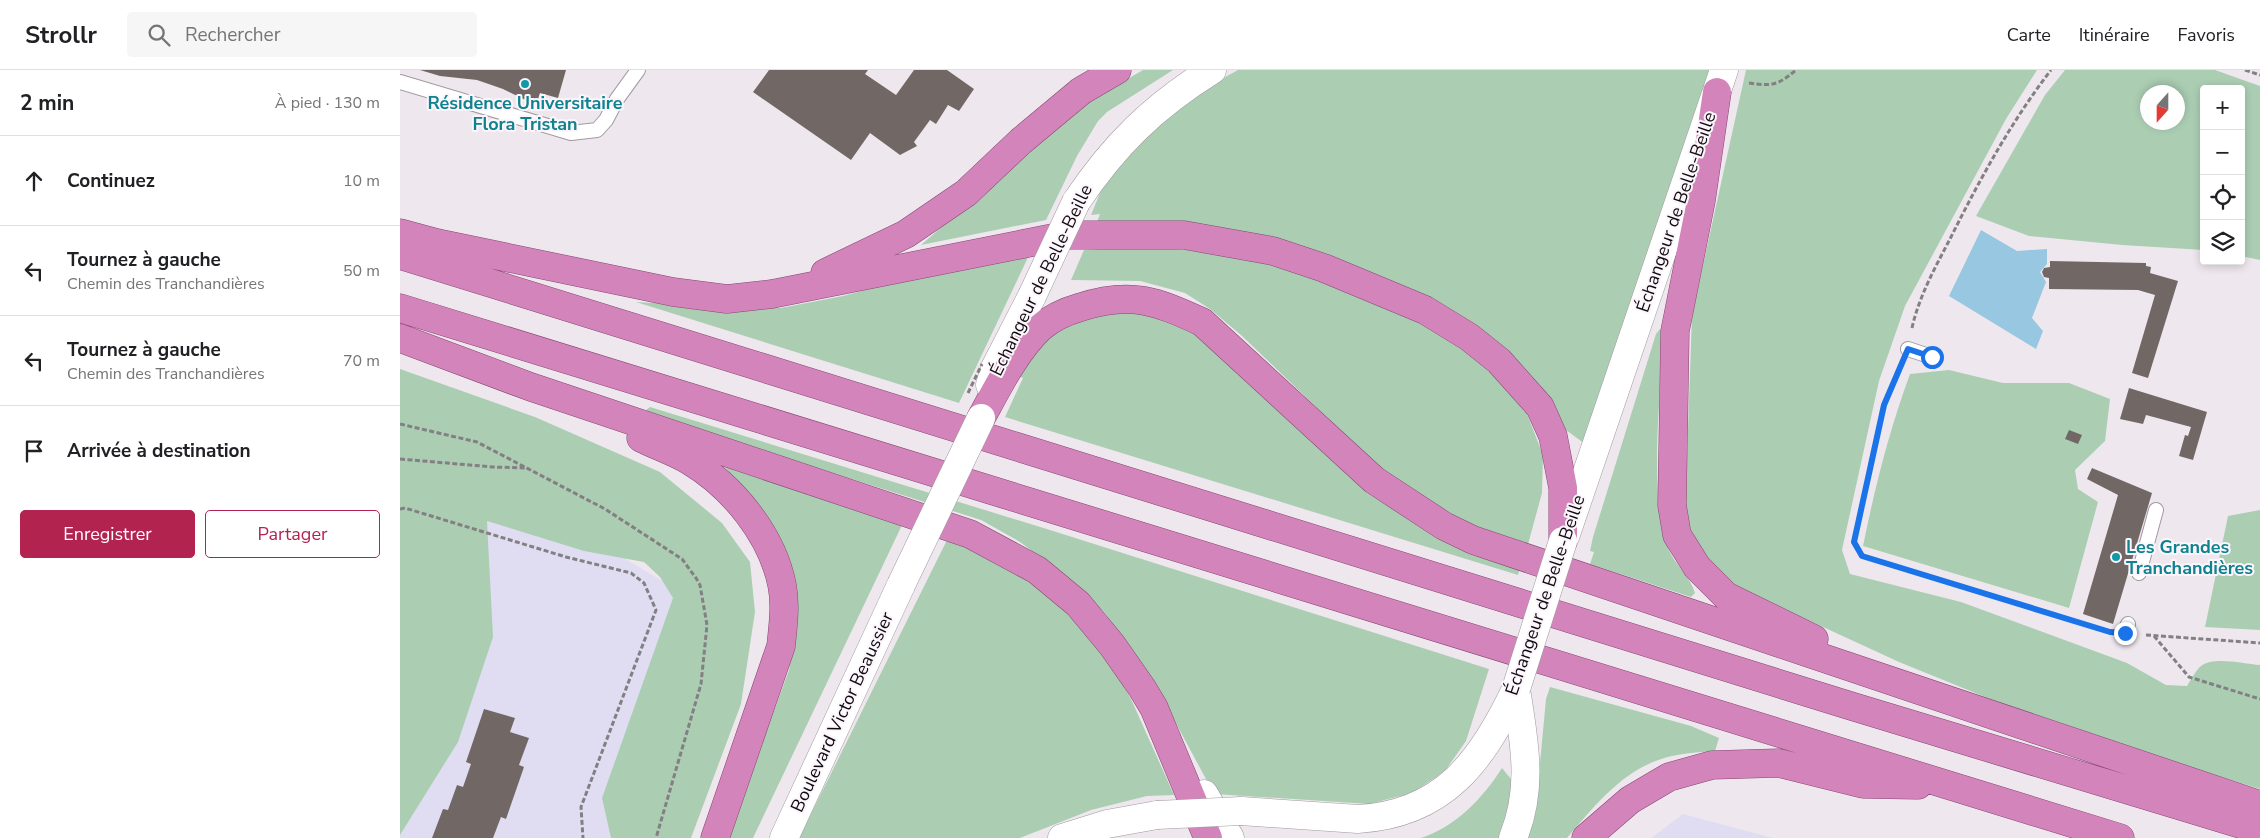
<!DOCTYPE html>
<html lang="fr">
<meta charset="utf-8">
<style>
body{margin:0;font-family:"Nunito Sans",sans-serif;background:#f6f6f6;color:#202124}
.controls{position:absolute;right:15px;top:15px;display:grid;overflow:hidden;border-radius:5px;box-shadow:0 2px 8px #0003}
.controls button{width:45px;height:45px;display:grid;place-items:center;padding:0;border:0;border-bottom:1px solid #e0e0e0;background:#fff;color:#202124;font:25px sans-serif}
.compass{position:absolute;left:1740px;top:15px;width:45px;height:45px;border-radius:50%;background:#fff;box-shadow:0 2px 8px #0003;rotate:201deg}
.stop{position:absolute;width:15px;height:15px;margin:-11px;border:4px solid #1a73e8;border-radius:50%;background:#fff}
.stop.end{background:#1a73e8;border-color:#fff;box-shadow:0 1px 5px #0008}
.list{margin:0;padding:0;list-style:none}
h2{display:flex;justify-content:space-between;align-items:center;height:65px;margin:0;padding:0 20px;font-size:21px}
h2 small{font-size:16px;font-weight:400;color:#757577}
.list li{display:grid;grid-template-columns:32px 1fr auto;gap:15px;align-items:center;box-sizing:border-box;height:90px;padding:0 20px;border-top:1px solid #e0e0e0}
.list b{display:block;font-size:19px;white-space:nowrap}
.list p{margin:0;font-size:16px;white-space:nowrap;color:#757577}
.list em{font-size:16px;font-style:normal;color:#757577}
.actions{display:flex;gap:10px;padding:15px 20px}
.actions a{flex:1;padding:11px 0;border:1px solid #b32350;border-radius:5px;text-align:center;font-size:18px;color:#b32350}
.actions .main{background:#b32350;color:#fff}
.icon{flex:none;width:28px;height:28px;fill:none;stroke:currentColor;stroke-width:2;stroke-linecap:round;stroke-linejoin:round}
.map{position:relative;flex:none;width:1860px;height:768px;overflow:hidden}
header{display:flex;align-items:center;gap:30px;box-sizing:border-box;height:70px;padding:0 25px;background:#fff;border-bottom:1px solid #e0e0e0}
header strong{font-size:24px}
nav{display:flex;gap:28px;margin-inline-start:auto;font-size:18px}
.search{width:350px;height:45px;background:#f6f6f6;display:flex;align-items:center;gap:12px;box-sizing:border-box;padding:0 18px;border-radius:5px;color:#757577;font-size:19px}
main{display:flex}
aside{flex:1;background:#fff}
.map>svg:first-child{display:block}
.commercial{fill:#e0ddf3}
.green{fill:#abceb3;fill-rule:evenodd}
.water{fill:#97c7e1}
.building{fill:#716866}
.lines{fill:none;stroke-linecap:round;stroke-linejoin:round}
.service-casing{stroke:#a19aa0;stroke-width:16}
.minor-casing{stroke:#a19aa0;stroke-width:29}
.tertiary-casing{stroke:#a19aa0;stroke-width:29}
.trunk-casing{stroke:#874673;stroke-width:29}
.path{stroke:#837f83;stroke-width:3;stroke-dasharray:5 2.5;stroke-linecap:butt}
.service{stroke:#fff;stroke-width:14}
.minor{stroke:#fff;stroke-width:28}
.tertiary{stroke:#fff;stroke-width:28}
.trunk{stroke:#d384bb;stroke-width:28}
.tertiary-bridge-casing{stroke:#a19aa0;stroke-width:29;stroke-linecap:butt}
.path-bridge{stroke:#837f83;stroke-width:3;stroke-dasharray:5 2.5;stroke-linecap:butt}
.tertiary-bridge{stroke:#fff;stroke-width:28}
.route{stroke:#1a73e8;stroke-width:6}
.culture-dot{fill:#0f9aa8;stroke:#fcf5fb;stroke-width:2}
.labels{text-anchor:middle;stroke-width:4;stroke-linejoin:round;paint-order:stroke}
.culture-label{font-size:18px;font-weight:bold;fill:#0d838f;stroke:#fcf5fb}
.street-label{font-size:18px;fill:#0d0b0d;stroke:#fcf5fb}
</style>
<header>
<strong>Strollr</strong>
<div class="search"><svg class="icon" aria-label="search" viewBox="0 0 24 24"><circle cx="10" cy="10" r="6"/><path d="M15 15l6 6"/></svg>Rechercher</div>
<nav><a>Carte</a><a>Itinéraire</a><a>Favoris</a></nav>
</header>
<main>
<aside>
<h2>2 min<small>À pied · 130 m</small></h2>
<ul class="list">
<li><svg class="icon" aria-label="ahead" viewBox="0 0 24 24"><path d="M12 20V5M6 11l6-6 6 6"/></svg><div><b>Continuez</b></div><em>10 m</em></li>
<li><svg class="icon" aria-label="left" viewBox="0 0 24 24"><path d="M17 20v-9H6M10 6l-5 5 5 5"/></svg><div><b>Tournez à gauche</b><p>Chemin des Tranchandières</p></div><em>50 m</em></li>
<li><svg class="icon" aria-label="left" viewBox="0 0 24 24"><path d="M17 20v-9H6M10 6l-5 5 5 5"/></svg><div><b>Tournez à gauche</b><p>Chemin des Tranchandières</p></div><em>70 m</em></li>
<li><svg class="icon" aria-label="arrive" viewBox="0 0 24 24"><path d="M6 21V4h12l-3 4 3 4H6"/></svg><div><b>Arrivée à destination</b></div></li>
</ul>
<div class="actions"><a class="main">Enregistrer</a><a>Partager</a></div>
</aside>
<div class="map">
<svg width="1860" height="768" viewBox="0 0 1860 768">
<rect width="100%" height="100%" fill="#eee8ee"/>
<path class="commercial" d="M0 379 117 424 269 515 283 539 234 768H0Z
M1283 744 1373 768H1251Z"/>
<path class="green" d="M743 0H773L707 42 698 51 677 86 646 150 521 175 676 39Z
M838 0H1310L1185 374 1162 357 1026 227 928 184 866 167 697 152 700 144 691 145 702 118 728 83 789 27Z
M1346 0H1637L1606 49 1505 236 1479 311 1442 480 1450 504 1561 532 1727 593 1766 615 1787 616C1791 610 1795 601 1801 596 1814 586 1844 594 1860 595V719L1674 661 1590 629 1499 592 1321 510 1295 476 1285 446 1292 245Z
M1665 0H1815L1860 16V190L1841 186V19H1804V180L1722 175 1629 166 1576 146 1645 25ZM1748 22H1778V52H1748Z
M748 176 838 185 930 209 991 235 1058 272 1102 309 1124 336 1143 385 1142 423 1127 478 1071 457 991 409 841 265 810 239 785 223 740 211 671 210 684 180Z
M631 181 559 333 236 232 323 237 381 238 443 226 517 206Z
M729 237 796 258 935 387 1121 495 1118 505 605 347 623 308 616 305 632 281 660 256Z
M1260 259 1264 262C1261 321 1248 423 1268 478 1274 494 1290 506 1295 523L1291 527 1190 494 1194 482 1190 481 1193 467 1256 264Z
M0 299 135 347 260 402 322 453 350 492 355 542 341 634 291 768H211L202 728 273 528 260 507 244 492 184 481 87 451 93 567 58 672 0 765Z
M1549 300 1603 313H1669L1710 329 1705 371 1675 400 1678 419 1698 432 1669 538 1463 476C1475 417 1489 361 1510 304Z
M250 337 650 460 1089 599 1066 671 1045 701 1012 723 969 734 814 724 750 605 704 542 664 505 620 472 581 450 253 346 246 340Z
M322 394 503 453 353 768H328L389 600 398 548 391 505 351 427Z
M1860 440V560L1805 557 1828 446Z
M550 464 643 519 698 571 731 629 774 725 747 726 691 740 620 768H399Z
M1150 617 1291 656 1319 668 1315 681C1301 682 1286 683 1272 686 1226 696 1196 734 1167 768H1126L1136 698 1140 693 1146 629Z
M1102 698 1115 714 1102 768H1021C1055 757 1083 728 1102 698Z"/>
<path class="water" d="M1581 160 1617 181 1647 179V194L1640 202 1646 212 1632 248 1643 261 1636 279 1549 226Z"/>
<path class="building" d="M20 0H166L158 28 140 23 136 35 103 19 77 10 40 6Z
M369 0H468L465 4 496 25 514 0H547L574 19 559 41 548 35 536 54 530 50 514 72 517 76 500 85 470 63 451 90 353 22Z
M1650 191 1746 193V196L1751 197 1750 203 1778 211 1748 308 1732 303 1755 225 1738 220 1649 219V208L1644 207 1642 202 1644 198 1650 197Z
M1729 318 1807 342 1793 390 1779 386 1785 365 1788 366 1791 357 1746 345 1743 354 1720 349Z
M1669 360 1682 365 1678 374 1665 369Z
M1692 398 1752 423 1713 554 1683 544 1718 425 1687 409Z
M84 639 115 648 110 662 129 668 119 695 124 697 106 749 101 747 93 768H32L43 739 48 740 57 715 63 717 71 694 66 692Z"/>
<g class="lines">
<defs>
<path id="service" d="M0 12 171 63 197 60 206 50 217 29 238 0
M1508 279 1532 287
M1739 503 1756 440
M1725 563 1728 554"/>
<path id="minor" d="M804 724 830 768
M1113 768C1134 717 1124 671 1116 619"/>
<path id="tertiary" d="M676 132C714 75 753 37 812 0
M590 315 595 298 632 226
M1165 467 1324 0
M841 741 958 749C1044 744 1082 691 1116 619
M384 768 501 515
M662 768 707 754 757 745"/>
<path id="trunk" d="M1317 22 1301 131 1275 261 1272 435 1277 465 1297 497 1326 526 1414 569
M0 163 37 173 273 222 327 229 372 224 668 165H784L873 181 924 198 1025 240 1069 267 1099 291 1140 337 1153 366 1163 418V471
M0 185 1451 636 1860 760
M425 203 506 164 566 123 621 71 681 21 717 0
M0 238 1720 768
M0 268 131 317 570 464 637 500 678 534 712 575 742 618 754 638 808 768
M581 348C598 317 615 282 640 258 651 248 667 241 681 237 731 221 756 231 802 252L974 410 1044 456 1073 470 1860 735
M241 368C257 376 275 382 290 391 333 417 372 465 382 515 386 535 383 556 381 576L315 768
M1186 768 1230 730 1269 707 1312 695 1379 693 1463 714 1518 715"/>
</defs>
<use href="#service" class="service-casing"/>
<use href="#minor" class="minor-casing"/>
<use href="#tertiary" class="tertiary-casing"/>
<use href="#trunk" class="trunk-casing"/>
<path class="path" d="M1845 0 1860 5
M1349 13C1372 16 1377 16 1396 0
M1512 258C1519 226 1536 196 1551 167 1580 109 1611 52 1651 0
M1500 297 1484 335 1454 472 1462 486 1705 560
M0 354 77 372 205 439 282 489 296 508 300 515 307 555 301 614 256 768
M0 389 93 397 125 398
M0 439 5 438 166 487 231 503 244 513 256 540 181 737 183 768
M1746 565 1860 573
M1754 566 1789 607 1860 629"/>
<use href="#service" class="service"/>
<use href="#minor" class="minor"/>
<use href="#tertiary" class="tertiary"/>
<use href="#trunk" class="trunk"/>
<defs>
<path id="tertiary-bridge" d="M632 226 676 132
M501 515 581 348
M1116 619 1163 471
M757 745 841 741"/>
</defs>
<use href="#tertiary-bridge" class="tertiary-bridge-casing"/>
<path class="path-bridge" d="M568 323 582 294"/>
<use href="#tertiary-bridge" class="tertiary-bridge"/>
</g>
<g class="lines">
<path class="route" d="M1532 287 1508 279 1484 335 1454 472 1462 486 1710 562 1725 563"/>
</g>
<g class="culture-dot">
<circle cx="125" cy="14" r="5"/>
<circle cx="1716" cy="487" r="5"/>
</g>
<g class="labels">
<g class="culture-label">
<text x="125" y="39">Résidence Universitaire<tspan x="125" dy="21">Flora Tristan</tspan></text>
<text x="1726" y="483" text-anchor="start">Les Grandes<tspan x="1726" dy="21">Tranchandières</tspan></text>
</g>
<g class="street-label">
<text transform="translate(1276 142) rotate(-71)" y="6">Échangeur de Belle-Beille</text>
<text transform="translate(641 210) rotate(-64)" y="6">Échangeur de Belle-Beille</text>
<text transform="translate(1145 525) rotate(-71)" y="6">Échangeur de Belle-Beille</text>
<text transform="translate(442 642) rotate(-65)" y="6">Boulevard Victor Beaussier</text>
</g>
</g>
</svg>
<div class="controls">
<button>+</button>
<button>−</button>
<button><svg class="icon" aria-label="locate" viewBox="0 0 24 24"><circle cx="12" cy="12" r="6"/><path d="M12 2v4M12 18v4M2 12h4M18 12h4"/></svg></button>
<button><svg class="icon" aria-label="layers" viewBox="0 0 24 24"><path d="M12 4l9 5-9 5-9-5zM3 14l9 5 9-5"/></svg></button>
</div>
<svg class="compass" viewBox="-18 -18 36 36"><path d="M0-13l5 13h-10z" fill="#e53935"/><path d="M0 13l5-13h-10z" fill="#757577"/></svg>
<div class="stop" style="left:1532px;top:287px"></div>
<div class="stop end" style="left:1725px;top:563px"></div>
</div>
</main>
